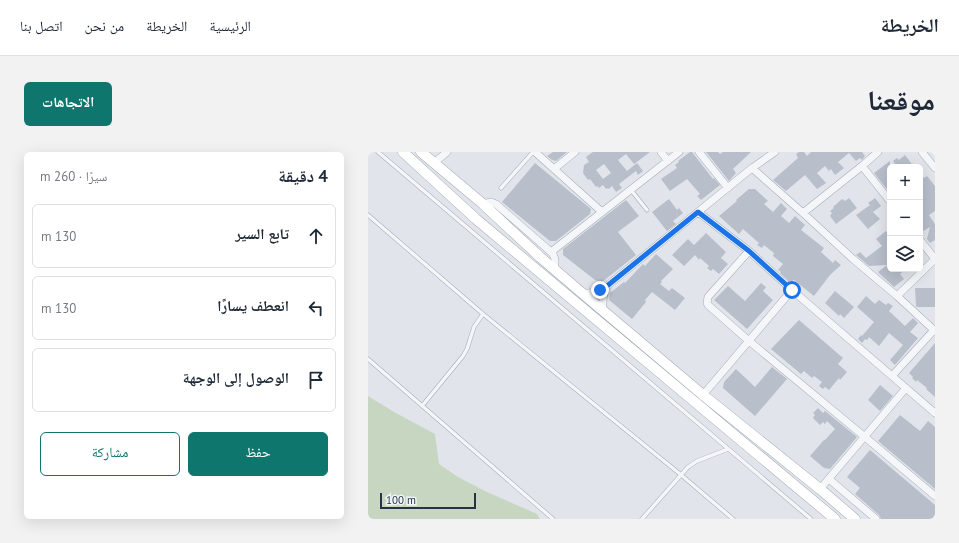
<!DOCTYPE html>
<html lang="ar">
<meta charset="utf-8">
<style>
body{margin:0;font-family:"PT Sans","Noto Naskh Arabic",sans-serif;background:#f2f2f3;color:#1f2937;direction:rtl}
.controls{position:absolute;right:12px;top:12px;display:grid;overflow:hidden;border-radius:6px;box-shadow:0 4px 16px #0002}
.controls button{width:36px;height:36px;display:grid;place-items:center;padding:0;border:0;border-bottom:1px solid #e0e1e3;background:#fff;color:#1f2937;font:20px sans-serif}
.scale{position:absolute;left:12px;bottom:10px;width:96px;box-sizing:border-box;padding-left:4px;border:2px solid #273345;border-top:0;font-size:11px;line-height:14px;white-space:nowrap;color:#273345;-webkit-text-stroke:3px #f1f4f8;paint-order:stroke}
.stop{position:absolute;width:12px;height:12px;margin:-9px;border:3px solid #1a73e8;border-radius:50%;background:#fff}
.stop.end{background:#1a73e8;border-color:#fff;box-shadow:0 1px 4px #0008}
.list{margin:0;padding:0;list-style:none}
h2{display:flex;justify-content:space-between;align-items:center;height:52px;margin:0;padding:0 16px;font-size:17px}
h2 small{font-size:13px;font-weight:400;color:#747a83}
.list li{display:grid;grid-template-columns:26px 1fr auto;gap:12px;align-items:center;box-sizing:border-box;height:64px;margin:0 8px 8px;padding:0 8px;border:1px solid #e0e1e3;border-radius:6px}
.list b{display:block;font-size:15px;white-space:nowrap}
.list em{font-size:13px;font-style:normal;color:#747a83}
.actions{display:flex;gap:8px;padding:12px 16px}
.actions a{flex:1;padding:9px 0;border:1px solid #0f766e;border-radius:6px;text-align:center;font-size:14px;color:#0f766e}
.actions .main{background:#0f766e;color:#fff}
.icon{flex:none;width:22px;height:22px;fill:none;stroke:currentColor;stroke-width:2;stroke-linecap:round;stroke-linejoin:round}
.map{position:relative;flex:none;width:567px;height:367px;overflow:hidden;direction:ltr;border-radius:6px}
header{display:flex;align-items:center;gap:24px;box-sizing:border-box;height:56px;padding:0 20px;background:#fff;border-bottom:1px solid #e0e1e3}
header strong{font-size:19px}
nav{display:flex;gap:22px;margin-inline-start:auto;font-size:14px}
.intro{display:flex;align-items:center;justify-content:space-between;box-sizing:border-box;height:96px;padding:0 24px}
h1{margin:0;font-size:28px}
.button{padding:10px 18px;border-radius:6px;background:#0f766e;color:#fff;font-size:14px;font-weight:700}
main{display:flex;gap:24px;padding:0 24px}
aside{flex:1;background:#fff;border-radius:6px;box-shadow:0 4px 16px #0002}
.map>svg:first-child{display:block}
.green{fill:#c7d6c1}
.building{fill:#b8beca;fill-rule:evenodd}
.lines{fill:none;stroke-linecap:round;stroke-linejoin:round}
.service-casing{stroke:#a5acb6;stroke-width:4.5}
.minor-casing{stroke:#a5acb6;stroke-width:8}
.secondary-casing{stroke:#a5acb6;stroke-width:11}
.service{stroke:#f4f6f9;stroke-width:3.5}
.minor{stroke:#f4f6f9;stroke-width:7}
.secondary{stroke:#fff;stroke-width:10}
.route{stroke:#1a73e8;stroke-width:5}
</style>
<header>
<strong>الخريطة</strong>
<nav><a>الرئيسية</a><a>الخريطة</a><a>من نحن</a><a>اتصل بنا</a></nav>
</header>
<div class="intro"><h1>موقعنا</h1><a class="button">الاتجاهات</a></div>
<main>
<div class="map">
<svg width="567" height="367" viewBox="0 0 567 367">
<rect width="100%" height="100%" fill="#e1e5eb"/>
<path class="green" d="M0 244 26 260 67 282 71 312 90 325 119 340 169 362 172 367H0Z"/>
<path class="building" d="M185 0H199L188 9 184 8 179 4Z
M225 0H282L266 12 258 2 250 8 259 19 269 11 275 19 270 23 268 19 251 32 254 36 248 40 244 34 241 37 240 36 238 37 235 33 231 36 229 34 228 35 222 27 220 28 215 21 216 13 221 10 218 5ZM236 12 243 21 235 27 228 18Z
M322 0H324L345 27 346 26 352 33 333 48 329 44 332 42 319 27 302 39 293 27 309 16 307 13 311 10 310 9Z
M338 0H350L352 2 355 0H383L365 17 368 21 361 29Z
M431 0H436L439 4 443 0H494L497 4 494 8 492 6 488 9 481 1 470 10 476 16 467 23 463 17 461 19 457 14 449 21 458 31 449 37 437 23 418 39 405 28 430 6 428 2Z
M537 3 546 15H529L525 9 529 6 531 8Z
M522 9V41L506 21Z
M167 11 223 57 222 62 188 89H182L134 50Z
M552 20 556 26 559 24 567 34V59L561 63 567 72V88L562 91 559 87 562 75 552 81Z
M381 37H387L400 49 396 52 405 60 413 51 419 57 413 64 421 71 427 64 437 73 433 78 456 96 453 100 465 111 467 108 473 113 462 123 446 144 426 128 424 129H423L422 130 412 121 413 120 410 118 415 112 405 104 406 101 396 93 394 96 389 93 391 91 375 77 371 82 351 64 369 49 368 48Z
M481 46 489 56 468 72 462 64 464 61 462 59 466 56 465 55 474 47 477 49Z
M507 46 513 54 505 60 512 67 500 77 488 63 502 53 500 51Z
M301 47 309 58 311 56 315 61 305 69 308 72 299 79 284 60Z
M258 48 271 64 250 80 268 103 234 130 227 128 195 103V97Z
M518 79 522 84V117H538L532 122 536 127 526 135 510 120 519 113 501 114 488 103 492 100 498 106 514 94 508 87Z
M338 81 358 100 353 106 360 112 351 122 345 117 343 119 339 116 341 114 332 106 331 108 327 103 316 114 304 103 320 87 326 93Z
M288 102 305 117 293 129 294 130 292 132 301 139 304 136 317 146 307 158 284 140 277 148 278 150 264 167 241 148 242 141 256 130 257 131 275 112 277 114Z
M393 131 398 135 395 139 405 148 379 177 346 148 360 134 377 149Z
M547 136H567V155H549L548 154Z
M467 139 486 155 476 166 472 162 471 164 457 151Z
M498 144 507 152 511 148 518 153 520 151 525 154 521 159 537 174 545 166 550 171 542 180 550 186 527 213 522 208 535 193 521 181 511 194 501 185 499 188 497 187 494 191 490 187 493 183 496 186 494 184 506 170 489 155Z
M431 168 475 206 470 212 479 220 472 228 471 226 461 238 457 235 455 237 451 234 454 230 446 224 444 226 436 219 433 222 403 197Z
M567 191V245L558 237 559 236 549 228 548 230 544 226 545 225 541 221Z
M404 215 419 227 387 264 355 236 356 230 368 217 387 235Z
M512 233 525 244 512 259 500 248Z
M450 256 455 261 457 259 489 285 462 317 456 316 442 304 456 288H457L467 277 459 269 457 272 455 270 452 273 445 266 447 263 445 261Z
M532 263 552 279 560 269 567 275V337L510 289Z
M502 298 567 353V367H513L511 363 487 342 492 336 479 325Z"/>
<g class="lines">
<defs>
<path id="service" d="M10 0 443 367
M133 36 165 0
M263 38 279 58
M0 63 115 162 312 322 365 367
M0 207 185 367
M54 254 95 204 99 197 106 175 115 162
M274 367 320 315 329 309 360 297"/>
<path id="minor" d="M167 0 234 60
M293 0 300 9
M331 0 360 36
M554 0 567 16
M66 11 79 0
M494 14 522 49
M384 16 435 61 485 107 529 144 567 179
M186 17 207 0
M115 52 123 50 128 52 183 100C188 105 188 110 186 117
M330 60 381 99 424 138 567 261
M435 61 494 14 510 0
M381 99 340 145 339 151 340 153 381 189 497 285 567 344
M183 100 311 0
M214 141C223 142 230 140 239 134L384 16 407 0
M529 144 567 107 552 88
M235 159C234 150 235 143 238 134
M524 224 566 178
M335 243 424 138
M461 327 508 367
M452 337 538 236"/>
<path id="secondary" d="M35 0 108 67 467 367
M53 0 115 52 172 105 214 141 335 243 452 337 487 367"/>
</defs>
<use href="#service" class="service-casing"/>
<use href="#minor" class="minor-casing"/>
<use href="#secondary" class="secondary-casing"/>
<use href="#service" class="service"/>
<use href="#minor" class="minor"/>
<use href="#secondary" class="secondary"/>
</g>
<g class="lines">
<path class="route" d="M232 138 239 134 330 60 381 99 424 138"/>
</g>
</svg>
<div class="controls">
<button>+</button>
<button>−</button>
<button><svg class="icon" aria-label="layers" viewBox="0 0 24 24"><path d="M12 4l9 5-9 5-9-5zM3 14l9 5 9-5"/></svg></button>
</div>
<div class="scale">100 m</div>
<div class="stop" style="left:424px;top:138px"></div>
<div class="stop end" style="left:232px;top:138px"></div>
</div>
<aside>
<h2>4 دقيقة<small>سيرًا · 260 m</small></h2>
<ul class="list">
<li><svg class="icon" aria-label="ahead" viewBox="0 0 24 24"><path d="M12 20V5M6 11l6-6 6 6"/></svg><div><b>تابع السير</b></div><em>130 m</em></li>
<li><svg class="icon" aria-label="left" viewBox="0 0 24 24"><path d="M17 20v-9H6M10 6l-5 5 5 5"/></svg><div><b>انعطف يسارًا</b></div><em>130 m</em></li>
<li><svg class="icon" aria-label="arrive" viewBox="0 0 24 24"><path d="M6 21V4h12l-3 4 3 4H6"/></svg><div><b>الوصول إلى الوجهة</b></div></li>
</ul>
<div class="actions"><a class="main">حفظ</a><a>مشاركة</a></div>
</aside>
</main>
